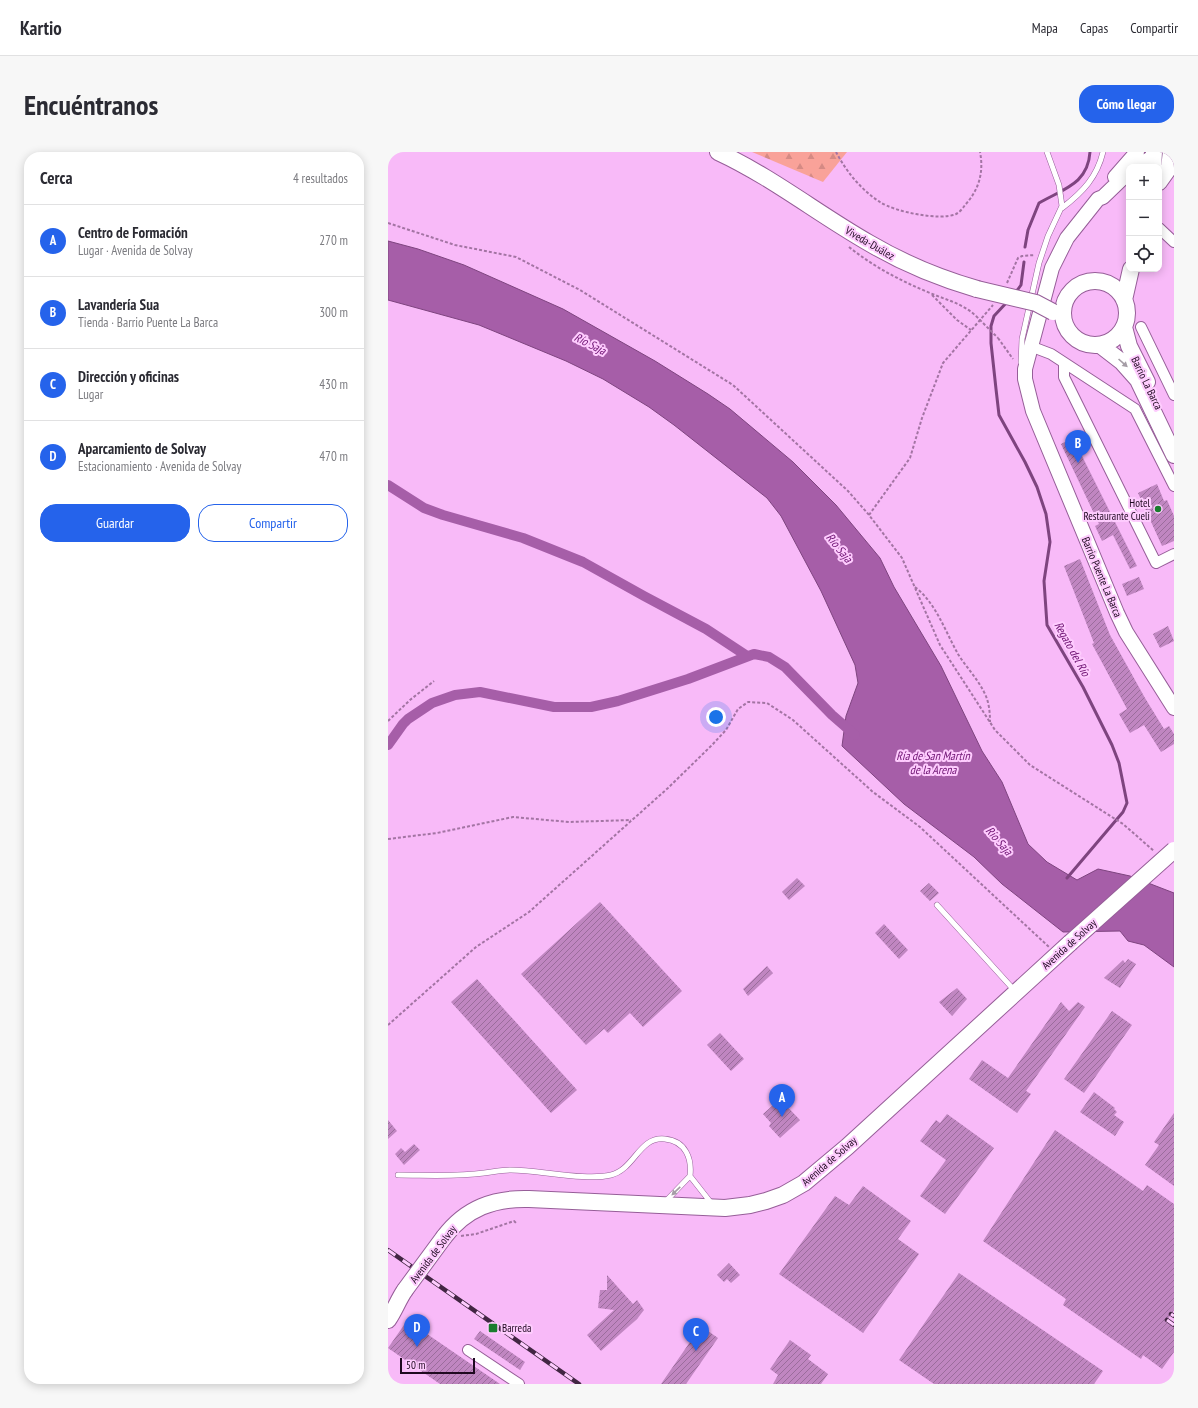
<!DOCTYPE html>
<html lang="es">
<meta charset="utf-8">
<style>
body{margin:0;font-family:"PT Sans Narrow",sans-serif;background:#f7f7f7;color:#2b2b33}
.controls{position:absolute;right:12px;top:12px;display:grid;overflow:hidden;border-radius:8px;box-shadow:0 2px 10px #0003}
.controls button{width:36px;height:36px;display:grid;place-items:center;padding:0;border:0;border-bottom:1px solid #e1e1e2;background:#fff;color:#2b2b33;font:20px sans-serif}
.scale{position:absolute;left:12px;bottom:10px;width:75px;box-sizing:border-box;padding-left:4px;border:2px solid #1f0920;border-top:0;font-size:11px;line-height:14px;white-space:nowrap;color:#1f0920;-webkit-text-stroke:3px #feccfe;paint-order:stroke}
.you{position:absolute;left:328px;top:565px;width:14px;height:14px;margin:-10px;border:3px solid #fff;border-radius:50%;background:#1a73e8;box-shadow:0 0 0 6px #1a73e833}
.badge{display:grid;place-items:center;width:26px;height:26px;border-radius:50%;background:#2563eb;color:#fff;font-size:13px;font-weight:700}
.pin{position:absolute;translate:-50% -33px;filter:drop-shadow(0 1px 2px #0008)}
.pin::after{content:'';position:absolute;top:21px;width:14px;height:12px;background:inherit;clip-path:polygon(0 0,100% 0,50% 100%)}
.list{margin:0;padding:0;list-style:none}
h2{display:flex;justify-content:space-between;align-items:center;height:52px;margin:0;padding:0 16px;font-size:17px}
h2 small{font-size:13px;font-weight:400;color:#7c7c81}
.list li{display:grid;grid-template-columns:26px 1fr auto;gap:12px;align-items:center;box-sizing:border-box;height:72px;padding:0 16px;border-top:1px solid #e1e1e2}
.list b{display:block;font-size:15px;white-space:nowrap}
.list p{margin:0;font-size:13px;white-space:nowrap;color:#7c7c81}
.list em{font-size:13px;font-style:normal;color:#7c7c81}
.actions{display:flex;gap:8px;padding:12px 16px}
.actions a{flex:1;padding:9px 0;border:1px solid #2563eb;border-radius:16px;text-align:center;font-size:14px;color:#2563eb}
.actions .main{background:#2563eb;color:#fff}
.icon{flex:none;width:22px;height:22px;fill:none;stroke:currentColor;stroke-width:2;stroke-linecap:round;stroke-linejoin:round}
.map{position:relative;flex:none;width:786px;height:1232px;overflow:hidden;border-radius:16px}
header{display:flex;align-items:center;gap:24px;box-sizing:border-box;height:56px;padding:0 20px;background:#fff;border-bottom:1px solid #e1e1e2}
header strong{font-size:19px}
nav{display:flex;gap:22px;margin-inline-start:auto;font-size:14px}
.intro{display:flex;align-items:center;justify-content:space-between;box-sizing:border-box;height:96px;padding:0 24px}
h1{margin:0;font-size:28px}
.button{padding:10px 18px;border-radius:16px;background:#2563eb;color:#fff;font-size:14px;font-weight:700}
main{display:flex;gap:24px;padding:0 24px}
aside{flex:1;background:#fff;border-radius:16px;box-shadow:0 2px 10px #0003}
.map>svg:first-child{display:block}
.forest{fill:url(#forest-firs)}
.water{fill:#a65ea8;stroke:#7e447f}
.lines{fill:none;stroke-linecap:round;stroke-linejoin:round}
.stream{stroke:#7e447f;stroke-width:3}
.canal{stroke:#a65ea8;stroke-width:10}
.building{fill:url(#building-hatch)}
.lane-casing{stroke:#965e98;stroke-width:6}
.street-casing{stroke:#965e98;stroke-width:12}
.secondary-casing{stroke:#965e98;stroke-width:16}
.primary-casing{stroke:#965e98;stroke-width:18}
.path{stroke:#a374a3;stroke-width:2;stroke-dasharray:3 2;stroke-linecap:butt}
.lane{stroke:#fff;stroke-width:5}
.street{stroke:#fff;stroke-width:10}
.secondary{stroke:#fff;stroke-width:14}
.primary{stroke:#fff;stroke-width:16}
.rail-casing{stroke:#422643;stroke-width:4.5}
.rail{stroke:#feccfe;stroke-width:3;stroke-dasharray:9;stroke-linecap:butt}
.primary-bridge-casing{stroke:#965e98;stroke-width:18;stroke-linecap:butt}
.path-bridge{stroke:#a374a3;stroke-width:2;stroke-dasharray:3 2;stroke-linecap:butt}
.primary-bridge{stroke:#fff;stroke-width:16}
.oneway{fill:#a59da6}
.poi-dot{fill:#1a7c2e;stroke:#feccfe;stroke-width:1.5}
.labels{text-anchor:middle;stroke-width:4;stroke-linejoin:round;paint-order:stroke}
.street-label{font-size:11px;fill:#1f0920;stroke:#feccfe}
.poi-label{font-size:11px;fill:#1f0920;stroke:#feccfe;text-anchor:end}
.water-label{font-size:12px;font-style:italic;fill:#701574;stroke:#feccfe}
</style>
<header>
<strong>Kartio</strong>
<nav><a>Mapa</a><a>Capas</a><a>Compartir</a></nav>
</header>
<div class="intro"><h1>Encuéntranos</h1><a class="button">Cómo llegar</a></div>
<main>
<aside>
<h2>Cerca<small>4 resultados</small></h2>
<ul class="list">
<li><span class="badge">A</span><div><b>Centro de Formación</b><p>Lugar · Avenida de Solvay</p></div><em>270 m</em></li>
<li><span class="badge">B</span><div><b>Lavandería Sua</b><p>Tienda · Barrio Puente La Barca</p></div><em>300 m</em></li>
<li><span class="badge">C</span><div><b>Dirección y oficinas</b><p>Lugar</p></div><em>430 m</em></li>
<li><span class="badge">D</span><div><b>Aparcamiento de Solvay</b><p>Estacionamiento · Avenida de Solvay</p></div><em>470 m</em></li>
</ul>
<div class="actions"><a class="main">Guardar</a><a>Compartir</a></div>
</aside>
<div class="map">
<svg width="786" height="1232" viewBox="0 0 786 1232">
<defs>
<pattern id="forest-firs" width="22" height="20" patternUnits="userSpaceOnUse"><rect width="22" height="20" fill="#f9a299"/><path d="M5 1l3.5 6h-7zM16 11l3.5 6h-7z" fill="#d58a84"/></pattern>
<pattern id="building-hatch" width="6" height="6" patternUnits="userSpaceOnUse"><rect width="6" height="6" fill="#c086c1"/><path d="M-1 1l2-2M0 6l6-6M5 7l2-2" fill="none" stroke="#9b6c9c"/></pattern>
</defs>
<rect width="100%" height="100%" fill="#f8baf8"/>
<path class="forest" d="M364 0H459L435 30Z"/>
<path class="water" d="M0 89 30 97 76 113 175 157 267 209 320 242 342 257 405 310 448 353 492 406 506 435 553 514 594 599 614 630 640 692 659 710 689 728 710 717 742 724 786 741V815L756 793 740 789 732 779 675 780 614 732 586 705 516 652 454 594 458 564 470 531 467 513 433 439 393 364 379 346 286 273 261 255 215 227 178 209 91 173 0 148Z"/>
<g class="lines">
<path class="stream" d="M637 95 640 78 651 51C675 37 700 32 702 0
M628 140 633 133 636 110
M620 149 606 164 603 174V191L608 237 611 263 637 310 649 335 658 362 662 390 656 429 659 473 695 535 724 593 731 611 739 651 735 660 679 726"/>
<path class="canal" d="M0 333 36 356 55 363 135 386 195 410 256 444 318 477 359 504
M0 593 15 572 20 567 44 551 67 543 92 540 166 555H203L230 549 300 527 366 502 381 505 397 515 444 563 467 583"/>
</g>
<path class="building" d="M685 286 749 414 742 417 725 383 714 389 707 374 711 372 673 292Z
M769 332 776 349 779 348 786 364V389L774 394 750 341Z
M692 407 722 483 757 546 776 577 781 574 786 582V592L773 600 756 573 742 581 731 562 739 557 704 492 706 491 676 414Z
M751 425 756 437 739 444 734 432Z
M780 474 786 489 772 496 765 482Z
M409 726 417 734 401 748 394 740Z
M541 731 551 741 542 749 532 739Z
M212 750 294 839 255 875 242 861 220 881 216 877 198 893 133 822Z
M496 772 520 798 511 807 487 781Z
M740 807 748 812 732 836 716 826 735 808 737 811Z
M379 814 385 821 360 844 355 837Z
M89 827 189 938 163 961 63 850Z
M569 836 579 847 564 864 551 850Z
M673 850 681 859 690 850 697 855 638 939 643 942 629 961 581 927 594 908 620 926Z
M724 859 744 873 696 941 676 927Z
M332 881 356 907 343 919 319 893Z
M706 940 727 956 726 957 729 960 726 963 736 970 727 984 692 960Z
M392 947 412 968 392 986 381 974 383 971 375 962Z
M786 961V1034L757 1013 771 993 766 990Z
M559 962 606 996 557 1062 532 1044 558 1008 532 989 548 968 552 971Z
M0 968 9 979 0 987Z
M667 978 755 1039 759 1033 786 1052V1158L778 1170 786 1175V1200L774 1217 755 1203 753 1207 675 1153 678 1147 595 1089Z
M26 992 32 998 16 1013 7 1002 13 996 17 1000Z
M475 1034 523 1069 510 1087 531 1102 475 1181 391 1122 447 1044 461 1053Z
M341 1111 352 1123 343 1131 339 1127 336 1130 329 1123Z
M571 1121 715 1219 706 1232H546L511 1208Z
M219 1123 245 1152 249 1148 256 1158 249 1167 213 1199 199 1183 226 1158 210 1156 212 1138H219Z
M18 1170 23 1171 112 1232H52L0 1196Z
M313 1174 330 1186 298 1232H273Z
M92 1179 137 1210 132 1218 86 1187Z
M402 1188 423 1203 420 1207 440 1222 433 1232H385L390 1223 382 1217Z"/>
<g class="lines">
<defs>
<path id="lane" d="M674 56C695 40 709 25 715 0
M633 211 634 187 651 111 660 84 674 54 671 33 659 0
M549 753 627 839
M10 1023C38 1023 68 1025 96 1021 105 1020 113 1018 123 1018 151 1018 197 1029 223 1023 247 1017 251 984 277 987 298 989 304 1007 302 1024L277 1050
M302 1024 324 1052"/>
<path id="street" d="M771 76 786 90
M753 175 786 243
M642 194 663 202 747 257 786 334
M676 211V225L768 411 786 402
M80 1198 131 1232"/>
<path id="secondary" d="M749 15 766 4
M741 20 715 45 710 47 679 86 664 116 637 217V227L645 259 729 461 738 480 786 556
M727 25 749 0"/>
<path id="primary" d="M330 0C384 25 430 62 481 91 515 111 551 126 589 137
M765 15 766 0
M771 30 781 16 783 0
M675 161a32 32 0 1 1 64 0a32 32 0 1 1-64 0Z
M736 148 743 117
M736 175 741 194 759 230
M712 193 734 210 750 228 786 303
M56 1085C78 1056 106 1046 141 1047L337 1056 362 1053 378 1049 395 1043 416 1031 459 995 682 791
M0 1168C7 1158 10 1148 17 1138"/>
</defs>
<use href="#lane" class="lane-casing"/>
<use href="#street" class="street-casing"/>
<use href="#secondary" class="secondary-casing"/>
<use href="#primary" class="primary-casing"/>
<path class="path" d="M448 0C458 19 473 38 492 50 507 60 552 69 568 62 572 60 575 56 577 53 591 38 596 20 592 0
M0 71 67 93 128 105 192 138 345 233 460 339 481 363 514 406 552 493 607 578 642 613 735 672 766 699
M461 95C486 115 513 129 542 141 558 148 574 151 588 164
M619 131 630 106 634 104 647 103
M544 143 569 168 583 178
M610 186 625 207
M481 363 522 306 534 266 555 211 605 153
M527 435C548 451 557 479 570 502 578 515 589 526 596 540 601 549 602 560 602 570
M0 569 22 548 46 529
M0 687 49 681 125 665 181 670 243 668
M0 873 88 795 141 760 280 636 324 593 338 578 350 557 360 550 379 551 405 568 485 640 532 675 661 795
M73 1084 88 1082 126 1069 128 1071"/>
<use href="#lane" class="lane"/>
<use href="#street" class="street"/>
<use href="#secondary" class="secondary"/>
<use href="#primary" class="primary"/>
<defs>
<path id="rail" d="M0 1098 191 1232
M783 1162 786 1164
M779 1168 786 1173"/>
</defs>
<use href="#rail" class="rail-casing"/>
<use href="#rail" class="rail"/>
<defs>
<path id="primary-bridge" d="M589 137 648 151 665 160
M682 791 786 698
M17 1138 56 1085"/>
</defs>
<use href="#primary-bridge" class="primary-bridge-casing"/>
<path class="path-bridge" d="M588 164 610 186"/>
<use href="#primary-bridge" class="primary-bridge"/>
</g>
<defs><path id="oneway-solid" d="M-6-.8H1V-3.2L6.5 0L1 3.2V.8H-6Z"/></defs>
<g class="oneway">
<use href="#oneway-solid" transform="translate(735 211) rotate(42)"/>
<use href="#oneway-solid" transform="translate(288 1039) rotate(136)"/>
</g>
<g class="poi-dot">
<circle cx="770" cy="357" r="4"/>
<rect x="100" y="1171" width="10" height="10" rx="2"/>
</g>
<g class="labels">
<g class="street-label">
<text transform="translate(482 91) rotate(30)" y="4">Viveda-Duález</text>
<text transform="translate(759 231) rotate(64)" y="4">Barrio La Barca</text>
<text transform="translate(714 425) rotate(67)" y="4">Barrio Puente La Barca</text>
<text transform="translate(681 792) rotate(-42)" y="4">Avenida de Solvay</text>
<text transform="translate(441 1009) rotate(-41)" y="4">Avenida de Solvay</text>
<text transform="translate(45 1102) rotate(-53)" y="4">Avenida de Solvay</text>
</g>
<g class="poi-label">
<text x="762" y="355">Hotel<tspan x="762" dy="13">Restaurante Cueli</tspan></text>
<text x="114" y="1180" text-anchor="start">Barreda</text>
</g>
<g class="water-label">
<text transform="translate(202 192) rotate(27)" y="4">Río Saja</text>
<text transform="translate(451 396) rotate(51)" y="4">Río Saja</text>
<text transform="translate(684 497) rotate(61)" y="4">Regato del Río</text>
<text x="545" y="608">Ría de San Martín<tspan x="545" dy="14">de la Arena</tspan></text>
<text transform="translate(611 689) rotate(49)" y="4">Río Saja</text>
</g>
</g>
</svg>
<div class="controls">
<button>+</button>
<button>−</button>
<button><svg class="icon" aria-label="locate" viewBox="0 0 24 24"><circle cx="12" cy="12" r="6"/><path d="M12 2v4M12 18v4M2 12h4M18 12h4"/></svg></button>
</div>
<div class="scale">50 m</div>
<div class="you"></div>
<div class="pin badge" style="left:394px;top:965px">A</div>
<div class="pin badge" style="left:690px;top:311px">B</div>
<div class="pin badge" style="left:308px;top:1199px">C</div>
<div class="pin badge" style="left:29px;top:1195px">D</div>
</div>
</main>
